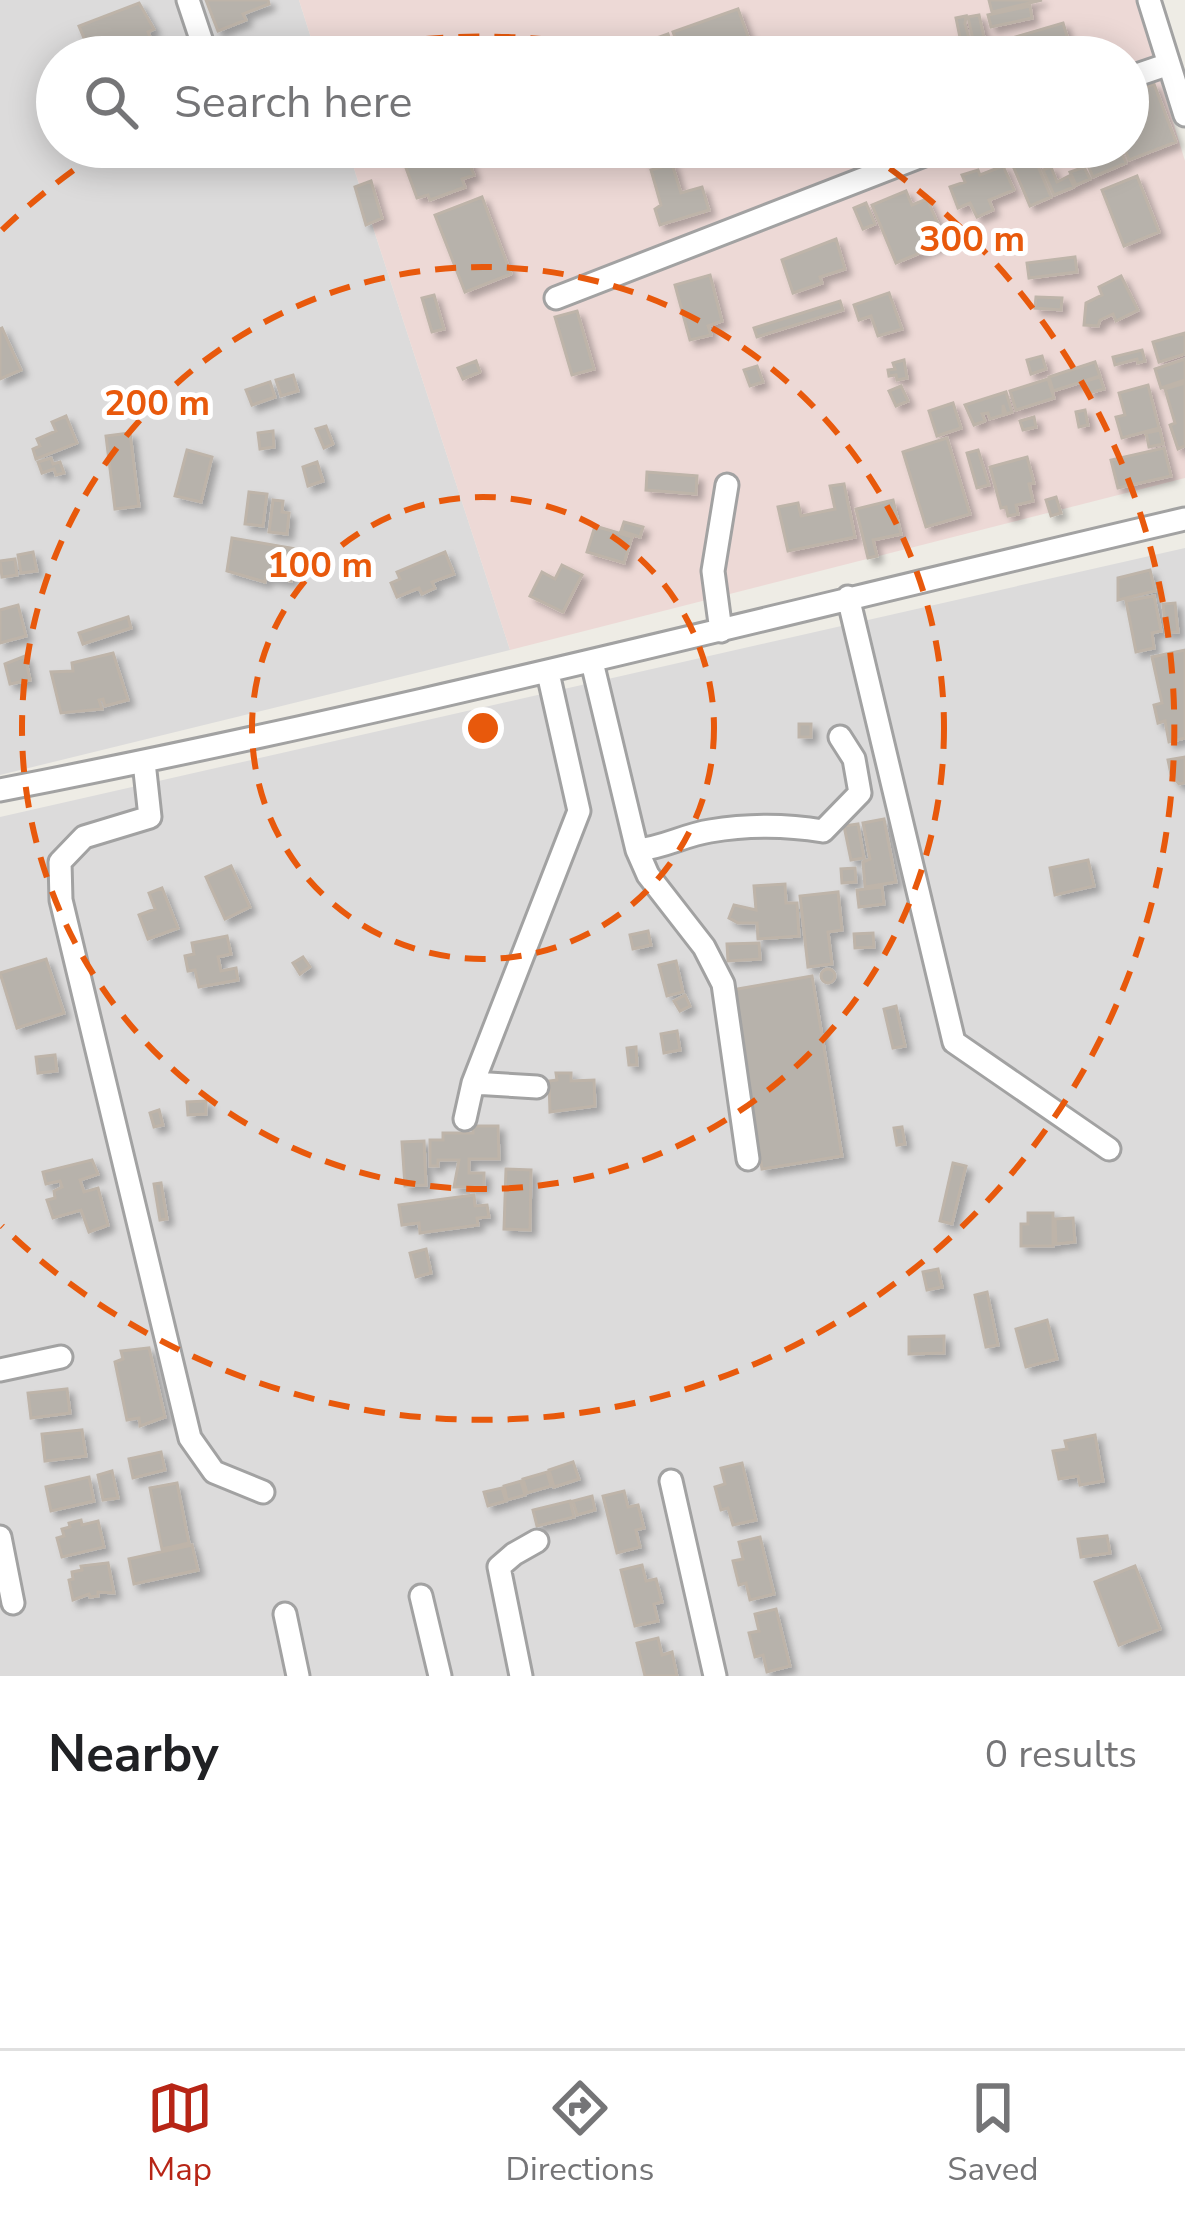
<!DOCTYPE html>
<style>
body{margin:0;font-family:"Nunito Sans",sans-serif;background:#f2f2f2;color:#202124}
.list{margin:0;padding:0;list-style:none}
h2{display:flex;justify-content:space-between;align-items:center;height:156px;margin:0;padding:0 48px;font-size:51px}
h2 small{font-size:39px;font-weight:400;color:#757577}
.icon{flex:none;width:66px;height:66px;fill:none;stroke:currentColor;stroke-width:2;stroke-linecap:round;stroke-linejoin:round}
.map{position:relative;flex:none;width:1185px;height:1676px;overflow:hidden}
.search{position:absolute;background:#fff;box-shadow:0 6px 30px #0003;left:36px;right:36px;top:36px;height:132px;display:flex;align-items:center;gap:30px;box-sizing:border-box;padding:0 42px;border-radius:66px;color:#757577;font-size:45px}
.sheet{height:372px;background:#fff}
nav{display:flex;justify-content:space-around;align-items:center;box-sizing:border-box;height:168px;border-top:3px solid #e0e0e0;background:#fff;font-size:33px;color:#757577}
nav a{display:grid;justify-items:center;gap:6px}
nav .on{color:#b72516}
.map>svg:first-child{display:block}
.residential{fill:#dcdbdb}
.commercial{fill:#edd9d6}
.building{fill:#b7b2ab;stroke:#beb4a9;stroke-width:3;filter:url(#shadow)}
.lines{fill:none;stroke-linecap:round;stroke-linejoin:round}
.minor-casing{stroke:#a2a2a2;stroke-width:27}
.minor{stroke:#fff;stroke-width:21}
.ring{fill:none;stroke:#e8590c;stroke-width:6;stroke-dasharray:21 15}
.centre{fill:#e8590c;stroke:#fff;stroke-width:6}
.ring-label{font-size:36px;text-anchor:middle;font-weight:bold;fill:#e8590c;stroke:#fff;stroke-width:10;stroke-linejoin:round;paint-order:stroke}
</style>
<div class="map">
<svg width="1185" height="1676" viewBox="0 0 1185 1676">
<defs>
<filter id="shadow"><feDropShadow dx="5.5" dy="5.5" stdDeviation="3" flood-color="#0004"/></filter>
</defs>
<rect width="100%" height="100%" fill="#eeece5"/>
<path class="residential" d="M0 0H299L317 57H57V147H347L510 650 0 775Z
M1185 548V1676H0V817Z"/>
<path class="commercial" d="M299 0H1136L1185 161V478L510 650 347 147H1128V57H317Z"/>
<path class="building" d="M206 0H268L269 4 243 14 246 20 218 31Z
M989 0H1042L992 12Z
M139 3 154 29 148 32 152 42 114 57H83L78 46 86 43 79 26Z
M1030 6 1032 18 991 27 988 15Z
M738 9 752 47 723 57H682L673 32Z
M979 15 986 46 975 49 968 17Z
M966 16 965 24 974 57H964L956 18Z
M1063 23 1070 46 1056 51 1058 57H1010L1005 40Z
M668 34 676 57H635L632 47Z
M332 41 336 53 317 57 313 47Z
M1154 84 1176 142 1129 160 1124 147H1128V93Z
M412 147H463L474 175 462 179 465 187 430 200 428 195 417 198 402 157 415 152Z
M644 147H666L670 160 649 166Z
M857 147H877L878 153 859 157Z
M1098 147H1119L1126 163 1093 177 1083 154Z
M1034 157 1051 197 1030 206 1013 166Z
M672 164 681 193 702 187 709 210 660 225 655 209 661 205 651 170Z
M1003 166 1014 190 989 200 993 210 977 217 970 203 958 208 950 187 965 182 962 175 978 170 980 175Z
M1051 167 1057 182 1069 176 1074 187 1054 195 1043 170Z
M1084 167 1090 179 1076 185 1070 172Z
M1137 176 1159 232 1124 246 1102 190Z
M371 181 382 218 366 225 355 187Z
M906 191 912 205 927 199 946 242 896 263 872 205Z
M482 197 511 274 465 292 435 215Z
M866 203 875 224 863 229 854 208Z
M836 239 845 269 820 277 822 283 793 293 782 260Z
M1075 257 1077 272 1029 278 1027 263Z
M710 275 722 321 708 326 711 335 690 340 675 285Z
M1121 276 1138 310 1116 321 1113 314 1100 320 1098 326 1084 325 1086 303 1102 295 1099 287Z
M889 293 902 329 878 336 871 316 859 320 854 305Z
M434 295 444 329 432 332 422 298Z
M1036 297 1062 298 1061 310 1035 308Z
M840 301 843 310 757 337 754 328Z
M577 311 594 369 572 375 555 317Z
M2 328 21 370 0 379V329Z
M1185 333V354L1159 362 1153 342Z
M1142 350 1145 361 1138 363 1137 359 1115 365 1113 357Z
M1042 356 1046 369 1031 374 1027 360Z
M1185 359V380L1161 388 1155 369Z
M904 360 907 378 897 380 896 375 889 376 888 370 895 369 893 363Z
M476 361 480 372 463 379 458 368Z
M1095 362 1100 376 1053 391 1049 377Z
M757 366 763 382 750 386 744 370Z
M293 375 298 391 281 396 276 380Z
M1100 377 1104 389 1089 393 1086 381Z
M1048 379 1054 398 1016 410 1010 391Z
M270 382 275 397 252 405 246 390Z
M1185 383V446L1178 449 1170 425 1175 423 1165 389Z
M1148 385 1159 428 1122 438 1116 417 1125 415 1119 393Z
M901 386 908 401 896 406 889 391Z
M1006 392 1012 412 1006 414 1003 405V415L990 419 988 413 982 414 985 421 974 425 965 405Z
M953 403 961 428 937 436 929 411Z
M1085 410 1088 425 1079 427 1076 412Z
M66 416 77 443 36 459 33 449 40 446 37 439 56 431 52 422Z
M1034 417 1036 427 1023 430 1020 421Z
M326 426 333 444 324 448 316 429Z
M1160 430 1163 444 1149 447 1146 433Z
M273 431 274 447 260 449 258 433Z
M130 433 139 506 115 509 106 436Z
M947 438 970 514 926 527 903 452Z
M1164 448 1171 476 1118 488 1111 460Z
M187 450 212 457 201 502 175 496Z
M978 450 989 485 977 488 967 453Z
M1027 457 1034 483 1029 484 1033 501 1016 505 1018 514 1008 516 1006 507 1001 508 990 467Z
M51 458 53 464 60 462 64 473 56 475 54 469 42 473 38 462Z
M317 462 323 481 308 486 303 467Z
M647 472 697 476 696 494 646 490Z
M844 484 855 537 788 551 778 507 798 503 801 516 835 509 830 486Z
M249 492 267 494 263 526 245 524Z
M1056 497 1061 513 1051 516 1046 500Z
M273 500 283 501 282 512 289 513 287 534 269 532Z
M893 500 901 534 873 540 877 556 868 558 856 509Z
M624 522 643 527 640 537 621 531Z
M595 526 632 537 624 563 587 552Z
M232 538 296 549 291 581 266 577 265 582 227 571Z
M33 552 37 571 21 573 18 555Z
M445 552 454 574 432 582 435 588 422 594 419 588 397 597 391 583 400 579 397 572Z
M15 559 17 575 2 577 0 561Z
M562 565 582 575 563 612 530 596 542 572 555 579Z
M1150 570 1155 591 1118 600V578Z
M1154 596 1161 631 1152 633 1154 648 1136 652 1126 601Z
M1175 603 1178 632 1166 633 1163 604Z
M18 605 26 636 0 643V610Z
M128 617 131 628 83 644 79 633Z
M1185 650V738L1169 742 1165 721 1158 723 1154 705 1162 703 1152 657Z
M113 653 128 700 105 706 103 699 99 700 102 709 61 713 51 672 73 671 72 663Z
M25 656 30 680 10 684 5 664Z
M799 724H811V737H799Z
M1185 757V783L1179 784 1171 774 1168 760Z
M884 819 896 882 865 887 863 862 870 859 863 823Z
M858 824 864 858 851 860 844 826Z
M1088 860 1094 886 1055 895 1050 868Z
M231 866 250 907 225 919 206 877Z
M855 868 856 882 842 883 841 869Z
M785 884 786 903H797L799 936 758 939 757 923H738L729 918 734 905 756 910 754 886Z
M882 887 884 904 859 907 857 890Z
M162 888 178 928 148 939 139 915 155 909 149 893Z
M838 892 842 930 828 932 832 964 808 967 800 896Z
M648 931 651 945 633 949 630 935Z
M873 933 874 947 855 948 854 934Z
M227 936 231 954 218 957 221 971 236 968 238 980 199 987 195 970 188 971 185 956 194 954 192 943Z
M759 943 760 959 728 961 727 944Z
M303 957 310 967 300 974 293 963Z
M46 959 64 1013 17 1028 0 973Z
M676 961 683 992 667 996 659 965Z
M821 976a7 7 0 1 1 14 0a7 7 0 1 1-14 0Z
M812 976 842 1156 762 1169 732 990Z
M685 995 690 1006 680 1011 674 1001Z
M896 1006 905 1046 893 1048 884 1009Z
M677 1031 680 1050 664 1053 661 1034Z
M636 1047 637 1065H629L627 1048Z
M55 1055 57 1071 38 1073 36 1057Z
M556 1073H571V1081L594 1080 595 1106 550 1112 549 1081 557 1080Z
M206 1101V1114L188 1115 187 1102Z
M159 1110 163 1125 154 1127 150 1113Z
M473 1126H498L499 1159H469V1173H484V1187H454L459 1160H438V1166H430V1140H443V1133H473Z
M902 1127 905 1144 897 1145 894 1128Z
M424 1141 426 1185 405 1186 402 1142Z
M92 1160 98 1174 80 1180 84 1192 98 1188 108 1225 89 1232 81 1210 53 1218 47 1200 55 1198 54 1191 62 1187 60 1181 46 1184 43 1172Z
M953 1163 966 1166 952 1224 940 1221Z
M506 1169 531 1170 530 1230 504 1229Z
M161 1183 167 1219 160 1220 154 1184Z
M474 1195 475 1206 487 1205 489 1217 477 1218 478 1225 420 1233 419 1223 402 1225 399 1205Z
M1028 1213H1053V1246H1021V1224H1028Z
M1073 1218 1075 1242 1056 1244 1055 1219Z
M426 1249 431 1273 416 1277 410 1253Z
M938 1269 942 1287 927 1290 923 1272Z
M987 1292 998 1345 986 1347 975 1295Z
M1047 1320 1057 1359 1026 1367 1016 1329Z
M944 1336V1353L909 1354V1337Z
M149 1348 165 1417 140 1426 139 1418 127 1420 115 1362 123 1359 121 1351Z
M67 1389 70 1413 31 1418 28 1393Z
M82 1430 86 1456 45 1461 42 1434Z
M1095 1435 1103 1481 1080 1485 1078 1476 1059 1479 1053 1451 1067 1449 1065 1441Z
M161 1452 165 1470 133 1478 129 1459Z
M573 1462 579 1479 554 1487 549 1470Z
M742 1463 756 1520 733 1525 728 1508 721 1510 715 1487 725 1484 721 1468Z
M112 1471 118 1498 103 1500 98 1475Z
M547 1472 551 1486 527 1493 523 1479Z
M89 1477 94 1501 51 1511 46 1487Z
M521 1481 525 1495 507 1500 504 1486Z
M177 1483 189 1543 162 1549 150 1488Z
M502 1488 506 1501 488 1506 484 1492Z
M624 1491 628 1507 638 1505 644 1528 636 1530 640 1547 617 1553 603 1496Z
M592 1496 595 1510 577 1515 573 1501Z
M570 1501 574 1517 537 1526 533 1510Z
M81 1520 82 1525 98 1521 104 1547 62 1557 57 1538 64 1536 62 1529 70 1527 69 1523Z
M1107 1536 1110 1553 1081 1557 1078 1539Z
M760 1537 774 1594 750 1600 746 1583 739 1585 733 1561 743 1559 739 1542Z
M192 1545 198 1570 134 1584 129 1559Z
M108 1563 114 1593 98 1592V1596L90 1597 89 1594 73 1600 69 1580 73 1579 72 1572 82 1570 81 1566Z
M642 1565 646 1581 656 1579 662 1602 654 1604 658 1621 635 1626 621 1570Z
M1135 1566 1160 1629 1119 1645 1095 1582Z
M776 1609 790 1666 767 1672 763 1655 755 1657 749 1633 759 1631 755 1614Z
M658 1638 662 1655 672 1652 677 1676H645L637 1643Z"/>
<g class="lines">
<defs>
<path id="minor" d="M188 0 207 57
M1149 0 1185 115
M1128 78 1169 64
M556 298 945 147
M848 597 954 1042 1109 1149
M721 631 713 571 727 485
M592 662 637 850C663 848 684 835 710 831 746 825 787 825 823 831L860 793 854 759 840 737
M144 762 150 817 84 837 60 862 61 900 190 1438 214 1472 263 1492
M0 790C398 713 790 611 1185 519
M637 850 648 875 704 947 723 984 748 1159
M473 1083 537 1087
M465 1119 473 1083 579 811 548 673
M0 1370 61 1357
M671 1481 715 1676
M0 1537 13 1603
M421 1596 440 1676
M285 1614 298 1676
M521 1676 499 1567 514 1554 537 1541"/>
</defs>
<use href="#minor" class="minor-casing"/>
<use href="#minor" class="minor"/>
</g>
<g class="ring">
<circle cx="483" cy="728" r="231"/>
<circle cx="483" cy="728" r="461"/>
<path d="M2 230A692 692 0 0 1 106 148M316 57A692 692 0 0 1 650 57M860 148A692 692 0 1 1 2 1226"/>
</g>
<circle cx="483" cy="728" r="18" class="centre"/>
<g class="ring-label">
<text x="972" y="251">300 m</text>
<text x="157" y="415">200 m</text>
<text x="320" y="577">100 m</text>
</g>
</svg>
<div class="search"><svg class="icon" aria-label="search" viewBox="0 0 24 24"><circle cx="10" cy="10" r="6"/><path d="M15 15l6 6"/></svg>Search here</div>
</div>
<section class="sheet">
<h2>Nearby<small>0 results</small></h2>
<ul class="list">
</ul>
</section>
<nav>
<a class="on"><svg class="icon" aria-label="map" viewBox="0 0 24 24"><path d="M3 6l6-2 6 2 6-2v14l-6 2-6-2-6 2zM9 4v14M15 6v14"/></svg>Map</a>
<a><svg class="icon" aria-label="directions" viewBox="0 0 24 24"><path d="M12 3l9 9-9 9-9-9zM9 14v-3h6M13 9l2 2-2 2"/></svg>Directions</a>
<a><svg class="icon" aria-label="saved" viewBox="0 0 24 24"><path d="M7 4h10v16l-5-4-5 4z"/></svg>Saved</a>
</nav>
